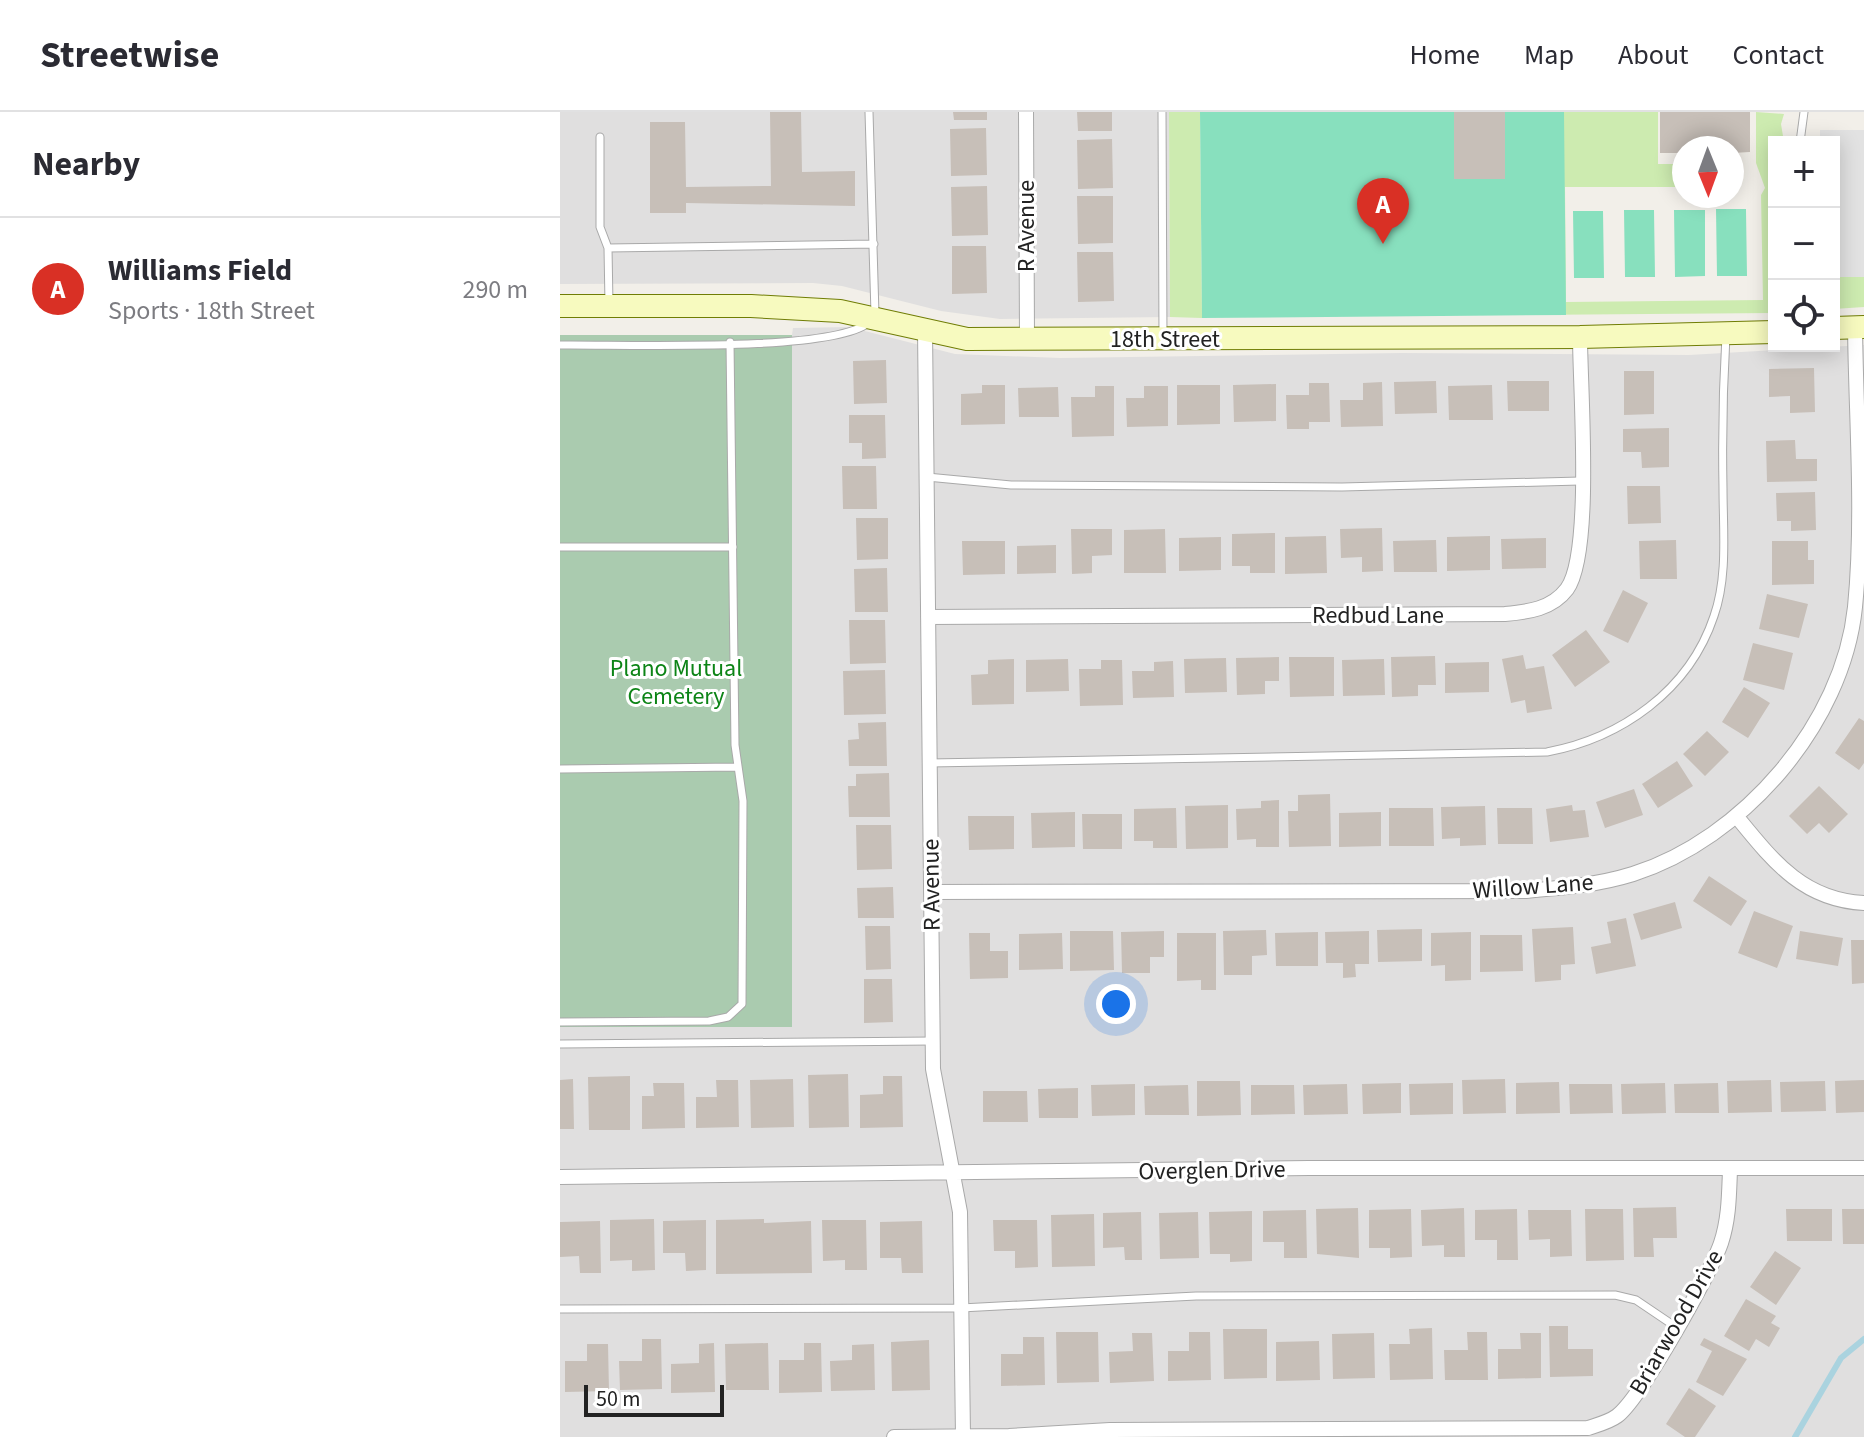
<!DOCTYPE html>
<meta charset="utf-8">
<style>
body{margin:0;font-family:"Source Sans 3",sans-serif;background:#f7f7f7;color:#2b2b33}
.controls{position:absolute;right:24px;top:24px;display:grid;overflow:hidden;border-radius:0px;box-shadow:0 4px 20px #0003}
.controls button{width:72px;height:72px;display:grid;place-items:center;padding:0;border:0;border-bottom:2px solid #e1e1e2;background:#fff;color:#2b2b33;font:40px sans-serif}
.compass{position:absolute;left:1112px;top:24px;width:72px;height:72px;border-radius:50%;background:#fff;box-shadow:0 4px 20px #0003;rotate:179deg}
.scale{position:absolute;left:24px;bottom:20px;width:140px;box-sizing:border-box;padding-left:8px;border:4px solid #222;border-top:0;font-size:22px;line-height:28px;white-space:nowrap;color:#222;-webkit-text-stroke:6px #fff;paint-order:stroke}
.you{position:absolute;left:556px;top:892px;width:28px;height:28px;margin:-20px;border:6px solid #fff;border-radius:50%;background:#1a73e8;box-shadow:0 0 0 12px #1a73e833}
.badge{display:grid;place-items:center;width:52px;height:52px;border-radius:50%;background:#d93025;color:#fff;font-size:26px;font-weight:700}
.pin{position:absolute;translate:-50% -66px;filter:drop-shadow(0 2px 4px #0008)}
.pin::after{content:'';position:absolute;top:42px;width:28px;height:24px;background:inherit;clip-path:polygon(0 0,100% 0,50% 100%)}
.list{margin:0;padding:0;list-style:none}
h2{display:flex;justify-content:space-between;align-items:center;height:104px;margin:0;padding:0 32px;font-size:34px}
h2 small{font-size:26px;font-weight:400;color:#7c7c81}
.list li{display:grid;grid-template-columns:52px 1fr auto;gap:24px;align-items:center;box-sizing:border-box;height:144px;padding:0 32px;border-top:2px solid #e1e1e2}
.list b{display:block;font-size:30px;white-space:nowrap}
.list p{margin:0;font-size:26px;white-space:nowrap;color:#7c7c81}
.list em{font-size:26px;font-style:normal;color:#7c7c81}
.icon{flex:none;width:44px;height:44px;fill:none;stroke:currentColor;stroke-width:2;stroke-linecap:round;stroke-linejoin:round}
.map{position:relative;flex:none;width:1304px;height:1325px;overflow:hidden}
header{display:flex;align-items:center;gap:48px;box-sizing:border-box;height:112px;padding:0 40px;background:#fff;border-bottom:2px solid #e1e1e2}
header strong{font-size:38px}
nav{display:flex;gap:44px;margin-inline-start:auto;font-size:28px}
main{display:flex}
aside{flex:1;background:#fff}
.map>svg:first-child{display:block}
.residential{fill:#e0dfdf}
.grass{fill:#cdebb0}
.cemetery{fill:#aacbaf}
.pitch{fill:#88e0be}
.parking{fill:#e2e2e2}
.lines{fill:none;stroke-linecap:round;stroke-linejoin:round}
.stream{stroke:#aad3df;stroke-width:6}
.building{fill:#c7bfb8}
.lane-casing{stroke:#a9a9a9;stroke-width:9}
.street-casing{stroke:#a9a9a9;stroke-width:16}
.secondary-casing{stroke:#707d05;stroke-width:24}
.lane{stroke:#fff;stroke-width:7}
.street{stroke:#fff;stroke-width:14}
.secondary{stroke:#f7fabf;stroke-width:22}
.labels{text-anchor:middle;stroke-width:6;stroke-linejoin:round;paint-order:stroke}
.street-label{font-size:24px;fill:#222;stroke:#fff}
.park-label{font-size:24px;fill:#0c8416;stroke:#fff}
</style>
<header>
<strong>Streetwise</strong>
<nav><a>Home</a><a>Map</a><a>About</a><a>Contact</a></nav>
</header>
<main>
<aside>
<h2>Nearby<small></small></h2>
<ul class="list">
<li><span class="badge">A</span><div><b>Williams Field</b><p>Sports · 18th Street</p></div><em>290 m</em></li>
</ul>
</aside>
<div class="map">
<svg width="1304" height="1325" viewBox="0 0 1304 1325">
<rect width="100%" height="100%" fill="#f2efe9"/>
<path class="residential" d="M0 0H609L610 205 440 207 381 199 282 174 253 171 0 172Z
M289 215 395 242 500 246 841 241 1129 243 1304 233V1325H0V915H232V223L233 216Z"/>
<path class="grass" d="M609 0H640L642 206 610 205Z
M963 0H1098V52H1124V75H1005L1006 190 1203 188 1201 83 1205 76 1196 51V0L1224 2 1221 12 1224 30H1214V201L963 203Z
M1304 164V195L1274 197V165Z"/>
<path class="cemetery" d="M0 223H232V915H0Z"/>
<path class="pitch" d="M640 0H1004L1006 203 642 206Z
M1156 97H1186L1187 164H1157Z
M1064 98H1094L1095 165H1065Z
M1114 98H1145V164L1115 165Z
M1013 99H1043L1044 166H1014Z"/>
<path class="parking" d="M1260 18H1304V165H1274V30H1260Z"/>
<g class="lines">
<path class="stream" d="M1235 1325 1281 1246 1304 1227"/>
</g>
<path class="building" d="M210 0H241L242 60 295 59V94L126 91V101H90V10H125L126 75 211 74Z
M393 0H427V8H394Z
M517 0H552V19H518Z
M894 0H945V67H894Z
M1100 0H1190V40L1172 41V36H1124V41H1100Z
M426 16 427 63 391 64 390 17Z
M552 27 553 76 518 77 517 28Z
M427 74 428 123 392 124 391 75Z
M517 84H553V131L518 132Z
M392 134H426L427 181 392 182Z
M517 140H553L554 189 518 190Z
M326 248 327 291 294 292 293 249Z
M1254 256 1255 300 1230 301V284L1209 285V257Z
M1064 259H1094V302L1064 303Z
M876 269 877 301 835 302 834 270Z
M947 269H989V299H948Z
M822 270 823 314 781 315 780 288H803V271Z
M749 271H769L770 310H749V317H727L726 283H749Z
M716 272V309L674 310 673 273Z
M422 273H445V312L401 313V282L422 281Z
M617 273H660V312L617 313Z
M932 273 933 308H889L888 274Z
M535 274H554V324L512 325 511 285H535Z
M584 274H608V314L567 315 566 286H584Z
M498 275 499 305H459L458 276Z
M289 303H325L326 346 302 347V331H289Z
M1109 316V355L1082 356 1081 340H1063V317Z
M1235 328 1236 347H1257V369L1207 370 1206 329Z
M282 354H316L317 397H283Z
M1067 374H1100L1101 411 1068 412Z
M1255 380 1256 418 1231 419V409H1217L1216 381Z
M296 406H328V447L297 448Z
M822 416 823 459 802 460V445L781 446 780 417Z
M511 417H552V443L532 444V461L512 462Z
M605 417 606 461H564V418Z
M715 421V461H690V454H672V422Z
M766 424 767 461 725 462V425Z
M930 424V458L887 459V425Z
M661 425V458L619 459V426Z
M986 426V456L942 457 941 427Z
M876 428 877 460H834L833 429Z
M1116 428 1117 467H1080L1079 429Z
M402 429H445V462L403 463Z
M1212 429H1248V448H1254V472L1212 473Z
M496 433V461L457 462V434Z
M327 456 328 500H295L294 457Z
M1063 478 1088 491 1068 531 1043 519Z
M1207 482 1248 492 1239 526 1199 517Z
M289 508H325L326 551 290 552Z
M1026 518 1050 550 1015 575 992 543Z
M1193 531 1233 541 1224 578 1183 568Z
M963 543 966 557 984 554 992 597 967 601 965 588 951 591 942 547Z
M875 544 876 573H858V584L832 585 831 545Z
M719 545V569H705V582L677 583 676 546Z
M729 545H774V584L730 585Z
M666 546 667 580 625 581 624 547Z
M454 547V592L412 593 411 563 428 562V548Z
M508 547 509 579 466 580V548Z
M824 547 825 583 783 584 782 548Z
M541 548H562L563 593 520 594 519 557H541Z
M613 549 614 585 573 586 572 559H594V550Z
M929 550V580L885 581V551Z
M325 558 326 602 284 603 283 559Z
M1184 575 1210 591 1188 626 1162 610Z
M1299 606 1304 609V651L1299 658 1275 641Z
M326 610 327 654H289L288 628 299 627 298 611Z
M1147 619 1169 640 1145 664 1123 642Z
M1117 649 1133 674 1098 696 1082 672Z
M329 661 330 705H289L288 674H296V662Z
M1259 674 1288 702 1269 721 1259 711 1247 722 1229 704Z
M1074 677 1083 703 1045 716 1036 690Z
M770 682 771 734 729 735 728 699H738V683Z
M719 688V735H696V727L677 728 676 697 701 696V689Z
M668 693V736L626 737 625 694Z
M1012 693 1013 699 1025 698 1029 725 990 730 986 697Z
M925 694 926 733 900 734V726L882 727 881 695Z
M616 696 617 736H593V729H574V697Z
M829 696H873L874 734H829Z
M937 696H972L973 732H938Z
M515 700V735L472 736 471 701Z
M821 700V734L779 735V701Z
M522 702H562V737H523Z
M408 704H454V737L409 738Z
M296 713H331L332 757 297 758Z
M1149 764 1187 789 1171 814 1133 789Z
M333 775 334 806H298L297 776Z
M1115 790 1122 816 1081 828 1073 802Z
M1194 799 1233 814 1217 856 1178 841Z
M1066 806 1076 854 1036 862 1031 835 1051 831 1047 810Z
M305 814H330L331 857 306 858Z
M1013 815 1015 852 1001 853V868L975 870 972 817Z
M862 817V849L818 850 817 818Z
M706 818 707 843 692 844V863H664L663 819Z
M510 819H553L554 858 510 859Z
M604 819V845H590V861H562L561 820Z
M809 819V852H795L796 865 783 866V851H766L765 820Z
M1240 819 1283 826 1278 854 1236 847Z
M758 820V854H716L715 821Z
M911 820V868L885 869V853L871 854V821Z
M409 821H430V839H448V866L410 867Z
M502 821 503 857 459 858V822Z
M617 821H656V878H641V868L617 869Z
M920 823H962L963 859 920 860Z
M1291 828H1304V871L1292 872Z
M304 867H332L333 910 304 911Z
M288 962 289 1015 249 1016 248 963Z
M70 964V1018H29L28 965Z
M323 964H342L343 1015 300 1016V983L323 982Z
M13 967 14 1017H0V968Z
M233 967 234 1015 191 1016 190 968Z
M945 967 946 1001 903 1002 902 968Z
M156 968H178L179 1015 136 1016V985H157Z
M1211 968 1212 1000 1168 1001 1167 969Z
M1304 968V1000L1276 1001 1275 969Z
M637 969H680L681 1003 637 1004Z
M1265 969 1266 999 1221 1000 1220 970Z
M999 970 1000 1001 956 1002V971Z
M93 971H124L125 1016 82 1017V984H94Z
M841 971V1001L803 1002 802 972Z
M893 971V1002L850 1003 849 972Z
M1105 971 1106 1001 1062 1002 1061 972Z
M1158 971 1159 1001H1115L1114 972Z
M575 972V1003L532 1004 531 973Z
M787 972 788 1002 744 1003 743 973Z
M1009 972H1052L1053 1001 1010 1002Z
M628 973 629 1003H585L584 974Z
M691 973H734L735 1002 691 1003Z
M518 976V1006H479L478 977Z
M423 979H467L468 1010H423Z
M1116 1095 1117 1126H1093L1094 1145H1074L1073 1096Z
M798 1096 799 1146 757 1142 756 1097Z
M904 1096 905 1145H884V1133L862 1134 861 1098Z
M851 1097 852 1145 830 1146V1136H809V1098Z
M957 1097 958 1148H937V1128H915V1098Z
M1025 1097H1063L1064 1148 1026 1149Z
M1226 1097H1272V1129H1227Z
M1282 1097H1304V1132H1283Z
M746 1098 747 1146H724V1130H703V1099Z
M968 1098H1011L1012 1144 990 1145V1127L969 1128Z
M692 1099V1149L670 1150V1142H650L649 1100Z
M581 1100 582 1148H565L564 1135 543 1136V1101Z
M638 1100 639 1146 600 1147 599 1101Z
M534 1102 535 1154 492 1155 491 1103Z
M94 1107 95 1158 72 1159V1148L50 1149V1108Z
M204 1107V1111L251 1109 252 1161 156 1162V1108Z
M146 1108V1158L126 1159 125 1141H103V1109Z
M262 1108H306L307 1158H285V1148L263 1149Z
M433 1108H477L478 1155 455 1156V1139H434Z
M40 1109 41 1161H20L19 1144 0 1145V1110Z
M362 1109 363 1161H342L341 1146H320V1110Z
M1215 1139 1241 1156 1216 1193 1190 1175Z
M1186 1187 1216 1204 1211 1211 1220 1216 1209 1235 1196 1227 1189 1239 1164 1224Z
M989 1214H1008V1237H1033V1264L990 1265Z
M872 1216 873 1267 830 1268 829 1232H850L849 1217Z
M663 1217H707V1266L664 1267Z
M496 1220H538L539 1270 497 1271Z
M629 1220H650L651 1268 608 1269V1239H629Z
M907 1220H927L928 1268H885L884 1238H908Z
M572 1221H592L594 1269 550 1271 549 1240 573 1239Z
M814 1221 815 1266 773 1267 772 1222Z
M960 1221H981V1266L938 1267V1237H961Z
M463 1225H484L485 1273 441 1274V1242H463Z
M1144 1226 1187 1247 1163 1284 1136 1270 1152 1239 1140 1233Z
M82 1227H101L102 1277 60 1278 59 1249H82Z
M369 1228 370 1278 332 1279 331 1230Z
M759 1229 760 1268 716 1269V1230Z
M154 1231 155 1280 111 1281V1252L139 1251V1232Z
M208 1231 209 1278H166L165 1232Z
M244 1231H261L262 1280 219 1281V1248H244Z
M27 1232H48L49 1279 5 1280V1249H27Z
M314 1232 315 1278 271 1279 270 1249 292 1248V1233Z
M1129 1276 1156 1294 1135 1325H1125L1106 1312Z"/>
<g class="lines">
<defs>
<path id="lane" d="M309 0 315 202
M602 0 603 225
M40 25V115L48 136
M1240 30 1244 0
M49 192 48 136 314 132
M0 233C59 232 270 241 308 211
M367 365 451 373 782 375 1020 369
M0 435H173
M369 651 987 640C1061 626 1129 579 1154 504 1168 464 1163 418 1163 376 1162 325 1163 274 1166 223
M0 657 178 655
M0 910 149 909 168 905 182 892 183 689 175 633 170 230
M0 932 373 929
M0 1197 401 1196 636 1184 1055 1183 1076 1188 1116 1215"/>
<path id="street" d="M466 0 467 228
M365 218 373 957 400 1100 403 1324
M368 505 945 502C968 500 992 497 1007 477 1033 441 1020 276 1020 225
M1177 705C1213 749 1243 788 1304 791
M371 780 965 779C1001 776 1038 773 1073 762 1183 727 1283 612 1295 495 1304 403 1296 307 1295 215
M0 1065 749 1056H1304
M334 1325 449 1324 550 1318 1028 1316C1037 1313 1049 1310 1057 1304 1080 1287 1151 1161 1161 1131 1169 1107 1169 1083 1170 1058"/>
<path id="secondary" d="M0 194H191L280 199 407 227 1020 225 1214 220
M1274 216 1304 215"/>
</defs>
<use href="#lane" class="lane-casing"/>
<use href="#street" class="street-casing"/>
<use href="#secondary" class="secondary-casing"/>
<use href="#lane" class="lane"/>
<use href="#street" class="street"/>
<use href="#secondary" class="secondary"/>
</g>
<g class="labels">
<g class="street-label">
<text transform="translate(466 114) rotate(-90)" y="8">R Avenue</text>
<text x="605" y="235">18th Street</text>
<text x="818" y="511">Redbud Lane</text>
<text transform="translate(371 773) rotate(-91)" y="8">R Avenue</text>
<text transform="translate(973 774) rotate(-4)" y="8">Willow Lane</text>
<text transform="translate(652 1058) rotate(-1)" y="8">Overglen Drive</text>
<text transform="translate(1116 1210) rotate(-60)" y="8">Briarwood Drive</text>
</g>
<g class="park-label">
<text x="116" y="564">Plano Mutual<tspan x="116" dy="28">Cemetery</tspan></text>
</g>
</g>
</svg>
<div class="controls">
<button>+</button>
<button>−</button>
<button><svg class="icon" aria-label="locate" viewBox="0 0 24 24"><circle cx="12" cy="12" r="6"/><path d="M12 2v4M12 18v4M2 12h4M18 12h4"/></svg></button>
</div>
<svg class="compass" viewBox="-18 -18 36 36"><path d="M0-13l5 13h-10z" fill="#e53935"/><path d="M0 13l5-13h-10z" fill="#7c7c81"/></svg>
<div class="scale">50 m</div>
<div class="you"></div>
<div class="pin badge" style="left:823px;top:132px">A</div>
</div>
</main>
